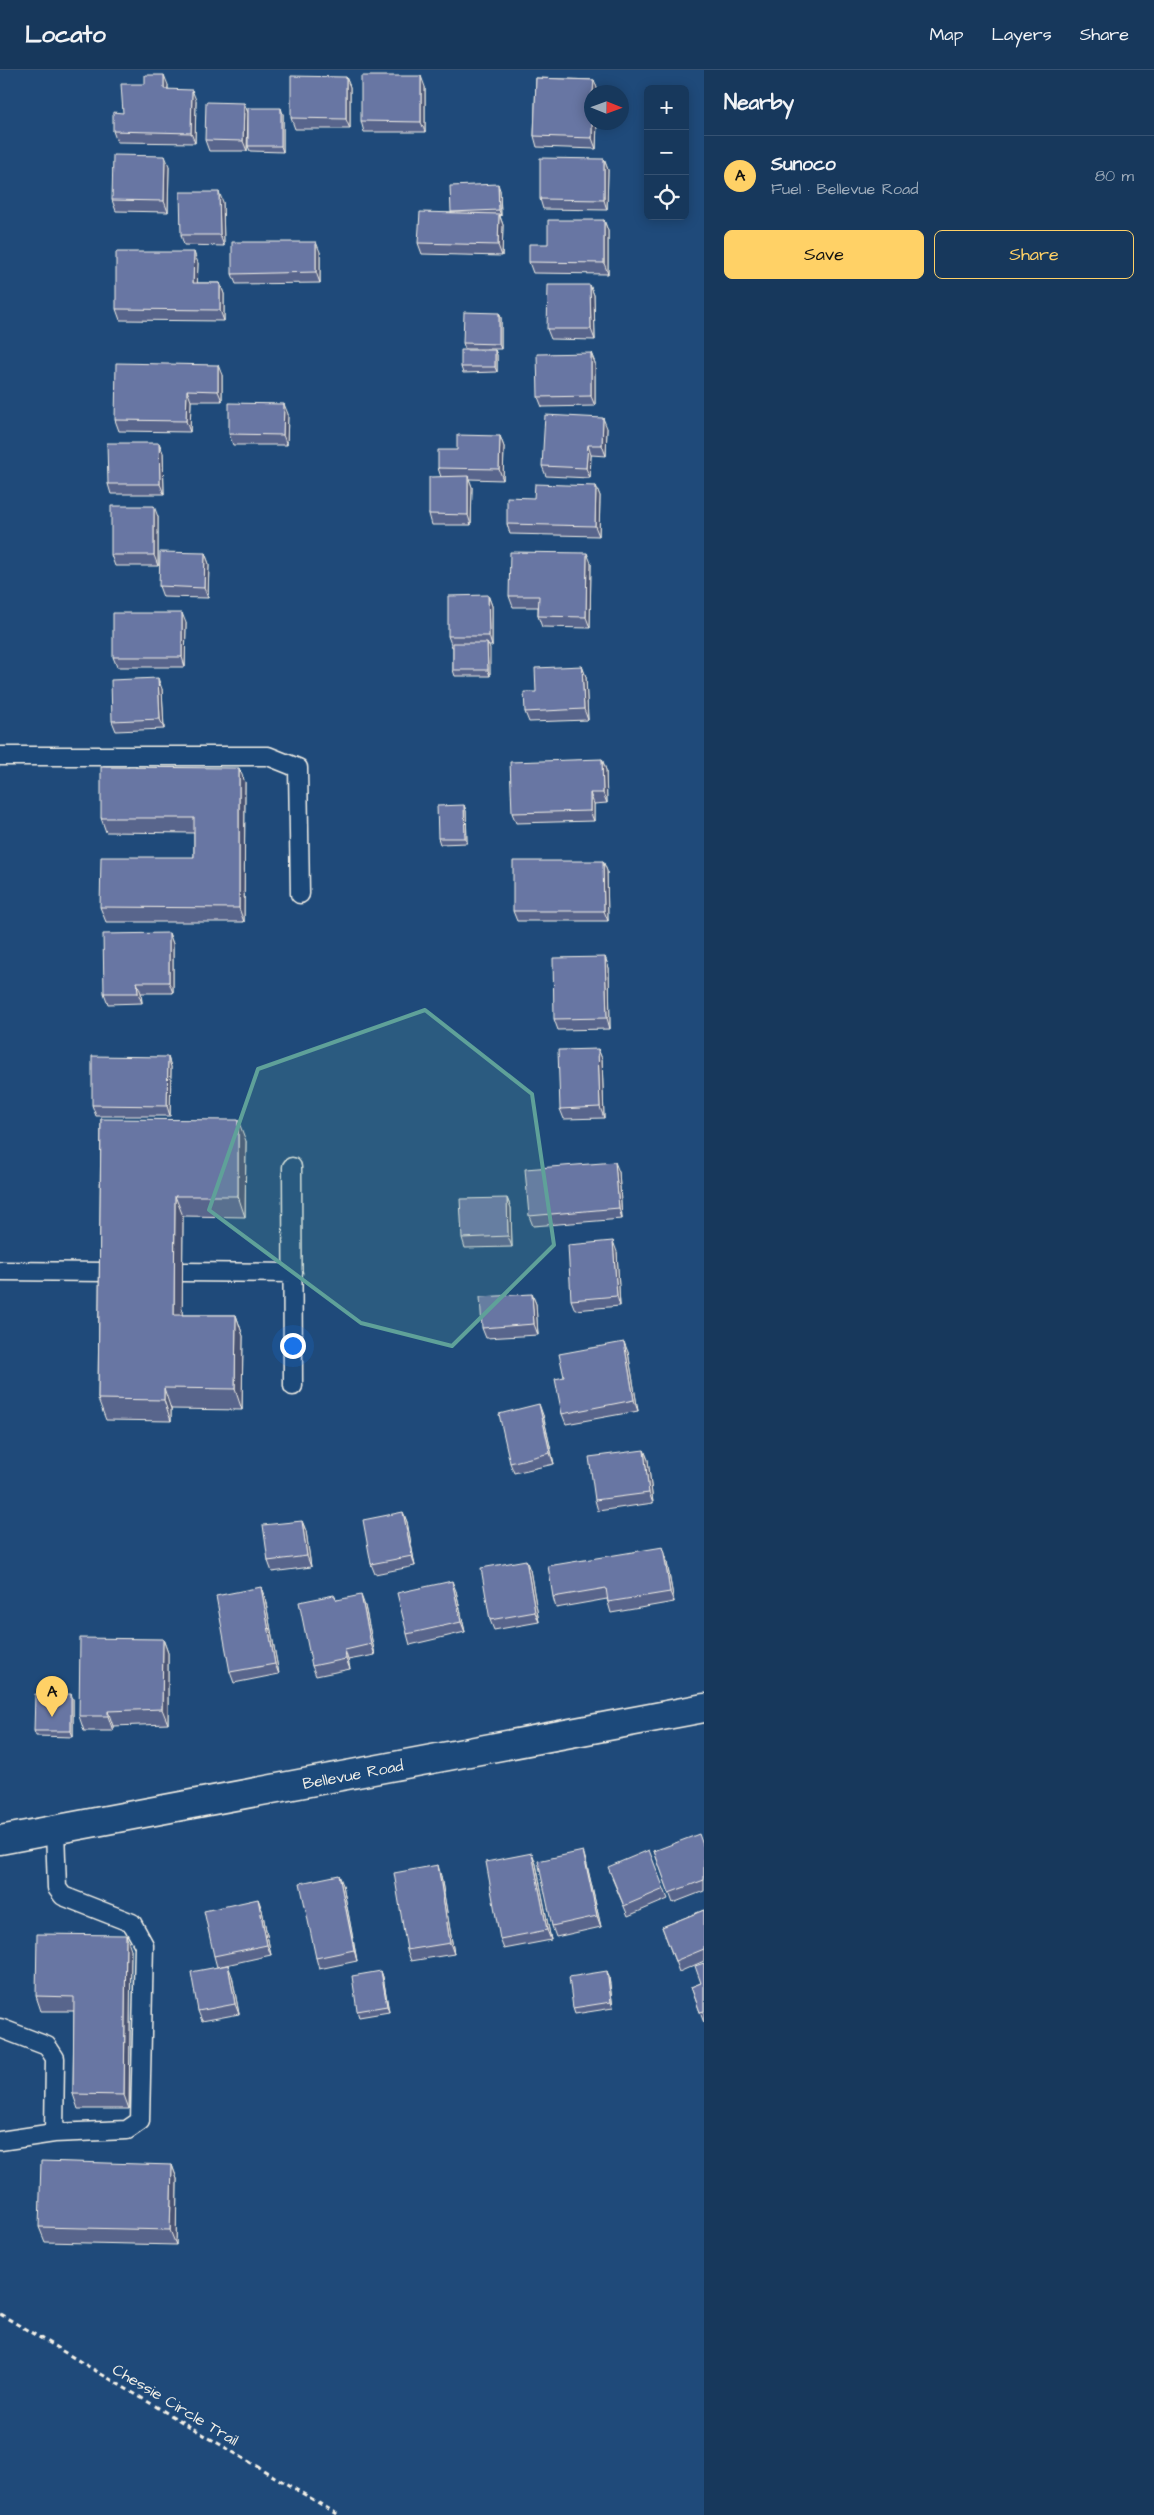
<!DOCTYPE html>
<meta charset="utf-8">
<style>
body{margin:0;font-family:"Architects Daughter",sans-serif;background:#203f62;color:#f1f3f6}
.controls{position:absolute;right:15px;top:15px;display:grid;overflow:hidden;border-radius:8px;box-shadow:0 2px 12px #0003}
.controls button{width:45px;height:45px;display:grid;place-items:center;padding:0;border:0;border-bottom:1px solid #365272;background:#17385c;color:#f1f3f6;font:25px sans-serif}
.compass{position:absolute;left:584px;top:15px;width:45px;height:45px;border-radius:50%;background:#17385c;box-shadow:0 2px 12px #0003;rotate:91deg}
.you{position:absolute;left:292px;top:1275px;width:18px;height:18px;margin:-12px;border:4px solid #fff;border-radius:50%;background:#1a73e8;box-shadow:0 0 0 8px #1a73e833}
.badge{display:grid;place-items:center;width:32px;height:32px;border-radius:50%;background:#ffd166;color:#111;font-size:16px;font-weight:700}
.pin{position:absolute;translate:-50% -41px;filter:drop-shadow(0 1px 2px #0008)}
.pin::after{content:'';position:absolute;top:26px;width:18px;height:15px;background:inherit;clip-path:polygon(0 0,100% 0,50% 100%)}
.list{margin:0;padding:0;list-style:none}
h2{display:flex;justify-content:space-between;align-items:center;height:65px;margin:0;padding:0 20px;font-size:21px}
h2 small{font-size:16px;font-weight:400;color:#9eacbb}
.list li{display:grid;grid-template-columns:32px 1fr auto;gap:15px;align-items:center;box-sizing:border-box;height:80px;padding:0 20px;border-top:1px solid #365272}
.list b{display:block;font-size:19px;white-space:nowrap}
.list p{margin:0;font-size:16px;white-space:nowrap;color:#9eacbb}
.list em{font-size:16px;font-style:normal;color:#9eacbb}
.actions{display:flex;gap:10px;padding:15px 20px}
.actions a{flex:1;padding:11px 0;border:1px solid #ffd166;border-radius:8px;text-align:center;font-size:18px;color:#ffd166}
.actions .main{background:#ffd166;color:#111}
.icon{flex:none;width:28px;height:28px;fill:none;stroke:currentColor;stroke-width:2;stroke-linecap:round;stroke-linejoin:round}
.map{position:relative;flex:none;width:704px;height:2445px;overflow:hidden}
header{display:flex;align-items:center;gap:30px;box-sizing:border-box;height:70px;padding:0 25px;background:#17385c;border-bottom:1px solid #365272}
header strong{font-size:24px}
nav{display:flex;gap:28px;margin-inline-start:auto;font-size:18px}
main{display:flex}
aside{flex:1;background:#17385c}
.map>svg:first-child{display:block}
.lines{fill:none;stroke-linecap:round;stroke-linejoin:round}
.lane-casing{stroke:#f4f1e8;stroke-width:21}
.street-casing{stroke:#f4f1e8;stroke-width:31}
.path{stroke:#f4f1e8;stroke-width:3;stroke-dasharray:5 4;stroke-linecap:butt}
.lane{stroke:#1f4a7a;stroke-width:18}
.street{stroke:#1f4a7a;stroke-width:28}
.wall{fill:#59658c;stroke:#f4f1e8}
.shaded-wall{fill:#495372;stroke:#f4f1e8}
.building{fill:#6876a3;stroke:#f4f1e8}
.marked{fill:#5fa199;fill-opacity:0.2;stroke:#5fa199;stroke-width:4;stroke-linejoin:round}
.labels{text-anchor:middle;stroke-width:4;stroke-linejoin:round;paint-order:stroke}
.street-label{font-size:16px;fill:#f4f1e8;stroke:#1f4a7a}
</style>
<header>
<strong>Locato</strong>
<nav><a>Map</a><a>Layers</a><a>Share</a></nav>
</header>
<main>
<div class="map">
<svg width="704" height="2445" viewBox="0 0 704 2445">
<rect width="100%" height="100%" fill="#1f4a7a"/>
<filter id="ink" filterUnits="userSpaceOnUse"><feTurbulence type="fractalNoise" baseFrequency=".02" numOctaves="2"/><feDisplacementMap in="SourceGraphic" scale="10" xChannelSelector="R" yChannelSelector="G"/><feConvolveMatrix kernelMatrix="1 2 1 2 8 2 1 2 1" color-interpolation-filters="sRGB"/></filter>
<g filter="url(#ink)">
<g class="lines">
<defs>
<path id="lane" d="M0 686H268L298 698 300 824
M292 1097 293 1316
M0 1201 107 1202
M183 1202 293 1203
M0 1958 47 1976 55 1988 54 2063
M0 2071 54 2063 127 2060 140 2051 144 1875 132 1853 63 1826 57 1818 55 1760"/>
<g id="street">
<path id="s1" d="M0 1770 704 1638"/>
</g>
</defs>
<use href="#lane" class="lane-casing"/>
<use href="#street" class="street-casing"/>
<path class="path" d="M0 2244 339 2445"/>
<use href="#lane" class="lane"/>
<use href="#street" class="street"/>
</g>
<path class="wall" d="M346 7 350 17V59H295L291 48Z
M536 8 594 10 598 21V22H592V52H597L596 79 537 77 534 66Z
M168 15V19L196 30 195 73 117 72 113 61 123 43Z
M425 17V62H364L361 51Z
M244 33 248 43 247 81H209L205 70Z
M283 44V82L250 81 248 76Z
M604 89 608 100 607 140 543 139 540 129Z
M169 96 168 142 116 141 112 130Z
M500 120 501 146H500L503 155 502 186 422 184 418 173 451 143V142Z
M223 132 224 176 184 175 181 165Z
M604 150 608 161V204L533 203 529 192 548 174Z
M320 182V213L236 214 232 204Z
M198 193 197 213H220L224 224V251L120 250 116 239Z
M590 215 594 225 595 270 551 269 547 259Z
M499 243 501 248V279H465L463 273Z
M495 280 497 285V302L463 303 461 297Z
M591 283 595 293V336L542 337 538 327Z
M222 305V331H191L190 362 119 361 115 350Z
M288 344 287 375H233L229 364Z
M607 358 606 386 591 385 590 408 546 406 542 396Z
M500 366 504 377 503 410 469 409 472 417 471 455H432L429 444 441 407 438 398 457 380Z
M159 373 163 383 164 424H111L108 414Z
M596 416 600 426 599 466 510 464 507 454 534 428Z
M158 447V496H115L111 485Z
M205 483 209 494 208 528 163 527 159 516Z
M591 493 590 558 542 557 538 546V537H513L509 526Z
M488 525 492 536V576H489L490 606H455L453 600V577H452L448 566Z
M186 553 185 597H117L113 587Z
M582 596 586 607 588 650 529 652 525 642 536 622Z
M162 619 164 659 116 661 112 651Z
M602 689 606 700 607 733 594 734V751L516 753 512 743Z
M245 712 244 852H106L100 837 194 787V763L106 762 101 748Z
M464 735 466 741 467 773 440 774 438 768Z
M603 791 607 801 608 851H517L513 841Z
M169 863 173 874V923H141L142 933 108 934 104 923Z
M605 887 609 898 610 959 558 960 554 949Z
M598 979 602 989 604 1048 564 1049 560 1039Z
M168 987 171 997 170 1046H96L92 1035Z
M101 1049 246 1071 245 1147 183 1146 182 1245H236L243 1266 242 1340 171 1339V1351L106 1350 98 1329Z
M619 1102 622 1149 533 1156 529 1146Z
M507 1128 511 1138 512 1177 465 1178 462 1168Z
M617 1182 620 1236 575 1240 571 1230Z
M532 1224 536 1234 538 1265 486 1268 482 1258Z
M628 1282 638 1341 566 1354 562 1344 564 1307Z
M543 1345 554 1394 514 1403 510 1393Z
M644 1380 648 1390 653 1433 598 1441 595 1430Z
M403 1442 407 1452 415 1496 375 1504 371 1494Z
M302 1451 306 1461 311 1497 272 1502 268 1491Z
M663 1477 666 1487 674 1532 611 1543 607 1529 556 1538 553 1527Z
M530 1500 539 1552 494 1560 490 1550Z
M456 1521 465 1562 410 1575 407 1564Z
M265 1528 279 1604 234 1613 230 1602Z
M337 1530 365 1536 375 1585 348 1590 350 1599 316 1606 312 1596Z
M163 1569 168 1583V1654L113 1656V1661H84L79 1646Z
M73 1629V1667L36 1666 34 1661Z
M704 1778V1821L673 1833 654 1781Z
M532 1783 536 1794 551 1870 504 1879 500 1869Z
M586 1791 601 1857 556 1867 552 1856Z
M441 1806 454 1884 411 1891 407 1880Z
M612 1808 664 1819 668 1829 628 1846Z
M343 1815 357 1891 319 1899 316 1888Z
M258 1829 262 1840 271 1885 217 1897 214 1886Z
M704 1840V1891L679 1902 662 1857Z
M131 1879 129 2039H78L73 2024 74 1941H41L36 1926Z
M704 1893V1953L691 1917 701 1913Z
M381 1901 383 1907 389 1942 359 1947 357 1941Z
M607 1901 609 1907 613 1938 575 1944 573 1938Z
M232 1906 239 1944 202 1951 198 1941Z
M172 2095 177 2109 176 2175 45 2172 39 2157Z"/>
<path class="shaded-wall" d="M164 5 168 15 167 30 164 19Z
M421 6 425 17V62L421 52Z
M346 7 350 17V59L346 49Z
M594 10 598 21V22H593Z
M192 20 196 30 195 73 191 63Z
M244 33 248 43 247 81 243 71Z
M281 38 283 44V82L281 76Z
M592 52H597L596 79 592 68Z
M165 86 169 96 168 142 164 131Z
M604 89 608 100 607 140 604 130Z
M498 114 500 120 501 146 499 140Z
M219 122 223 132 224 176 220 165Z
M499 144 503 155 502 186 498 175Z
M604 150 608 161V204L604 193Z
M316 172 320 182V213L316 202Z
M194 182 198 193 197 224 193 213Z
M220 213 224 224V251L220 240Z
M590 215 594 225 595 270 591 259Z
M499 243 501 248V279L499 274Z
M495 280 497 285V302L495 297Z
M591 283 595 293V336L591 326Z
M218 295 222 305V331L218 321Z
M187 320 191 331 190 362 186 351Z
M284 334 288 344 287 375 283 365Z
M603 348 607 358 606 386 602 375Z
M500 366 504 377 503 410 499 399Z
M159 373 163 383 164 424 160 414Z
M588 375 591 385 590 408 586 398Z
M468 406 472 417 471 455 468 445Z
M596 416 600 426 599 466 595 456Z
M154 436 158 447V496L154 485Z
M205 483 209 494 208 528 204 518Z
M587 483 591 493 590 558 586 547Z
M488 525 492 536V576L489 566Z
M182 543 186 553 185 597 182 587Z
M487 573 490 578V606L488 600Z
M582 596 586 607 588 650 584 639Z
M158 608 162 619 164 659 160 649Z
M602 689 606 700 607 733 603 723Z
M239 698 245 712 244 852 239 838Z
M590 723 594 734V751L590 741Z
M464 735 466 741 467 773 465 768Z
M603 791 607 801 608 851 604 841Z
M169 863 173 874V923L169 912Z
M605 887 609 898 610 959 607 948Z
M137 912 141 923 142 933 138 923Z
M598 979 602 989 604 1048 600 1037Z
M168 987 171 997 170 1046 167 1036Z
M238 1050 246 1071 245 1147 238 1126Z
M615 1092 619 1102 622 1149 619 1138Z
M175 1126 183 1146 182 1266 174 1245Z
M507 1128 511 1138 512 1177 508 1166Z
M613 1171 617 1182 620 1236 617 1226Z
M532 1224 536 1234 538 1265 534 1254Z
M236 1245 243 1266 242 1340 235 1319Z
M624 1272 628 1282 638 1341 634 1330Z
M164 1318 171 1339V1351L164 1330Z
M539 1334 543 1345 554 1394 550 1383Z
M644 1380 648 1390 653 1433 649 1423Z
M403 1442 407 1452 415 1496 412 1486Z
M302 1451 306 1461 311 1497 307 1486Z
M663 1477 666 1487 674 1532 670 1522Z
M526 1490 530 1500 539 1552 535 1542Z
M452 1511 456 1521 465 1562 461 1552Z
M261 1517 265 1528 279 1604 275 1594Z
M361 1525 365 1536 375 1585 371 1574Z
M163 1569 168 1583V1654L162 1639Z
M345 1580 348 1590 350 1599 346 1589Z
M71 1624 73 1629V1667L71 1661Z
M108 1641 113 1656V1661L108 1646Z
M583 1781 586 1791 601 1857 597 1846Z
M532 1783 536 1794 551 1870 547 1860Z
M438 1795 441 1806 454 1884 450 1873Z
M339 1805 343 1815 357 1891 354 1880Z
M258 1829 262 1840 271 1885 267 1875Z
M126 1865 131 1879 129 2039 124 2025Z
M228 1895 232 1906 239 1944 235 1934Z
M381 1901 383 1907 389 1942 387 1936Z
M607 1901 609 1907 613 1938 611 1932Z
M172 2095 177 2109 176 2175 170 2160Z"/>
<path class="building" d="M145 5H164V19L192 20 191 63 113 61V42L123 43 121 14H145Z
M291 6 346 7V49L291 48Z
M361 6H421V52L361 51Z
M536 8 594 10 593 22H592V68L534 66Z
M206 32 244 33 243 71 205 70Z
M248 38H281V76H248Z
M113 85 165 86 164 131 112 130Z
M540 88 604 89V130L540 129Z
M498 114 499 140 451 142 450 116Z
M180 122H219L220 165H181Z
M420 142 499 144 498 175 418 173Z
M548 150H604V193L529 192V174H548Z
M232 172H316V202L232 204Z
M116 182H194L193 213H220V240L116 239Z
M548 215H590L591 259H547Z
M464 242 499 243V274L463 273Z
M461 280H495V297H461Z
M591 283V326L538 327 537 284Z
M116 293 218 295V321L187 320 186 351 115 350Z
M229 333 284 334 283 365 229 364Z
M545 345 603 348 602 375H588L586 398 542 396Z
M457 365 500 366 499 399 438 398V380H457Z
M107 373H159L160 414H108Z
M468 406V445L429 444V407Z
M535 414 596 416 595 456 507 454V427L534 428Z
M111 436H154V485H111Z
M160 482 205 483 204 518 159 516Z
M510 482 587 483 586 547 538 546 539 526H509Z
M488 525 489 566H448V526Z
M113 543H182V587H113Z
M453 573H487L488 600H453Z
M582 596 584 639 525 642 524 622H536L535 598Z
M158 608 160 649 112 651 111 610Z
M602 689 603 723H590V741L512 743 510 692Z
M101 697 239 698V838L100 837 101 787H194V748H101Z
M464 735 465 768H438L437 736Z
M513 791H603L604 841H513Z
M169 863V912H137L138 923H104L103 864Z
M605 887 607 948 554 949 553 888Z
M598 979 600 1037 560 1039 558 980Z
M92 986 168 987 167 1036 92 1035Z
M101 1049 238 1050V1126H175L174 1245H236L235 1319 164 1318V1330L98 1329Z
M615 1092 619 1138 529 1146 525 1099Z
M507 1128 508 1166 462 1168 460 1129Z
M613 1171 617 1226 571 1230 568 1175Z
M532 1224 534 1254 482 1258 480 1227Z
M624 1272 634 1330 562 1344 555 1309 564 1307 559 1284Z
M539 1334 550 1383 510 1393 499 1344Z
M644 1380 649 1423 595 1430 589 1387Z
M403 1442 412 1486 371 1494 363 1450Z
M302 1451 307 1486 268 1491 263 1455Z
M663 1477 670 1522 608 1532 606 1518 553 1527 548 1496Z
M526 1490 535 1542 490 1550 481 1498Z
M452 1511 461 1552 407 1564 397 1523Z
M261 1517 275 1594 230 1602 216 1526Z
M334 1525 337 1530 361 1525 371 1574 345 1580 346 1589 312 1596 299 1532Z
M80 1568 163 1569 162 1639 108 1641V1646H79Z
M35 1624H71V1661H34Z
M699 1764 704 1778V1810L669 1823 654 1781Z
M649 1780 664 1819 624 1836 608 1797Z
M583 1781 597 1846 552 1856 538 1791Z
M532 1783 547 1860 500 1869 486 1792Z
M438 1795 450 1873 407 1880 394 1803Z
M339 1805 354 1880 316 1888 300 1813Z
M258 1829 267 1875 214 1886 204 1841Z
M704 1840V1879L675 1891 662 1857Z
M37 1864 126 1865 124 2025 73 2024 74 1927 36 1926Z
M704 1893V1941L700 1942 691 1917 701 1913 695 1896Z
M228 1895 235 1934 198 1941 191 1902Z
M381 1901 387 1936 357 1941 352 1906Z
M607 1901 611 1932 573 1938 569 1907Z
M41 2091 172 2095 170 2160 39 2157Z"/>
</g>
<path class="marked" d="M425 940 532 1024 554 1175 452 1276 361 1253 209 1140 258 999Z"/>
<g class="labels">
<g class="street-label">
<text dy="6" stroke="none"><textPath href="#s1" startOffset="359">Bellevue Road</textPath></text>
<text transform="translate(176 2334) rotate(31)" y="6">Chessie Circle Trail</text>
</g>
</g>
</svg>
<div class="controls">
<button>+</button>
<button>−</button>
<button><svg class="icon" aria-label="locate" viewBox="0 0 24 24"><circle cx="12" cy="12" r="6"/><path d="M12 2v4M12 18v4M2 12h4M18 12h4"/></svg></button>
</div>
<svg class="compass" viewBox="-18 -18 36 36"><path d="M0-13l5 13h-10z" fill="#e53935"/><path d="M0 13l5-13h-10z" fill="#9eacbb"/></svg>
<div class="you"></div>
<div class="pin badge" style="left:52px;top:1647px">A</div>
</div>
<aside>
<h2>Nearby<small></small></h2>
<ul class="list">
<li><span class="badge">A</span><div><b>Sunoco</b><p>Fuel · Bellevue Road</p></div><em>80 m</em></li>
</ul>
<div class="actions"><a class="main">Save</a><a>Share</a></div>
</aside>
</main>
